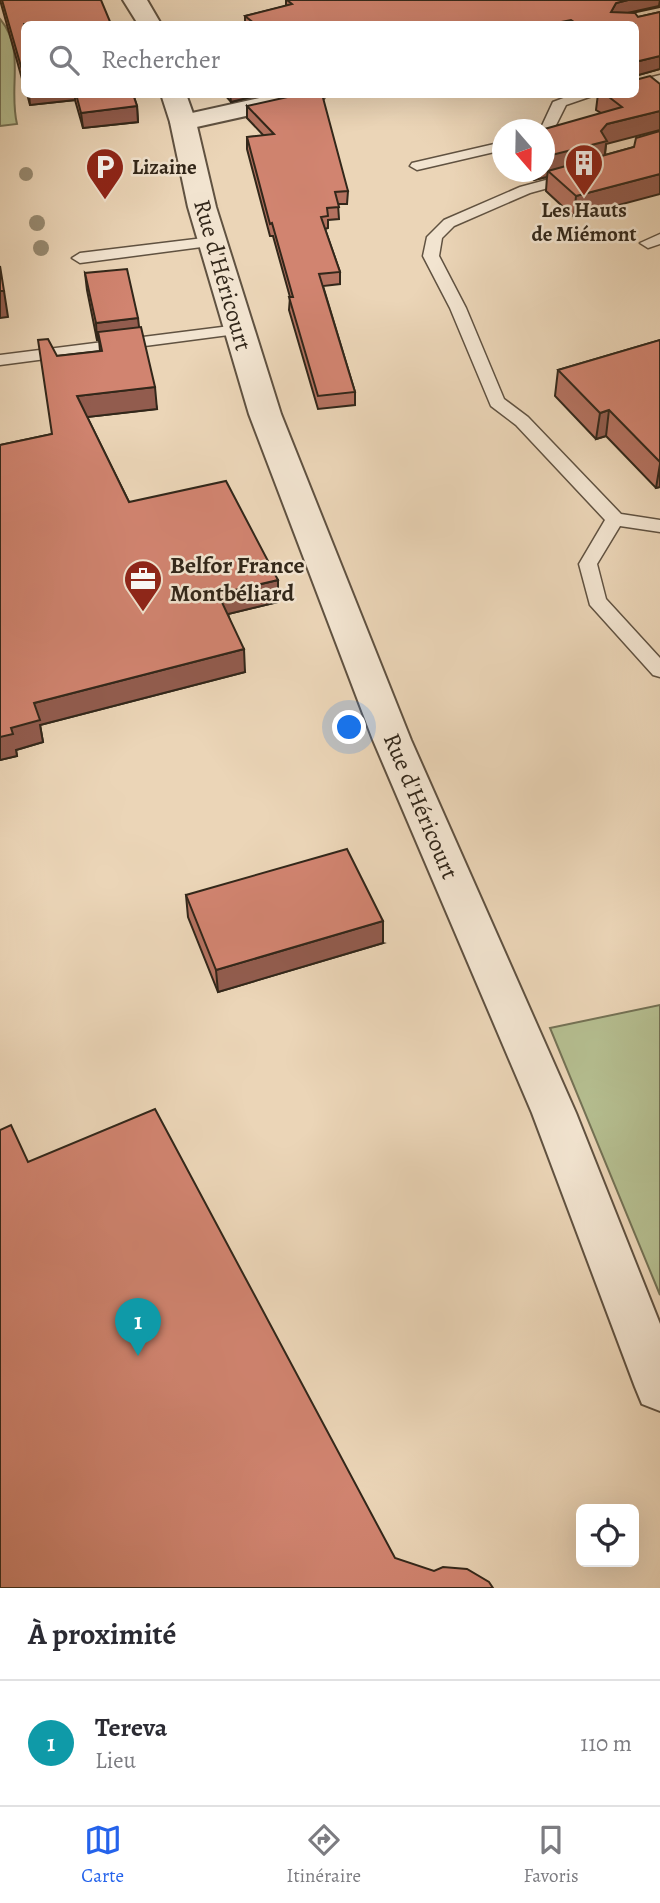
<!DOCTYPE html>
<html lang="fr">
<meta charset="utf-8">
<style>
body{margin:0;font-family:Alegreya,serif;background:#f2f2f3;color:#2b2b33}
.controls{position:absolute;right:21px;bottom:21px;display:grid;overflow:hidden;border-radius:10px;box-shadow:0 7px 28px #0002}
.controls button{width:63px;height:63px;display:grid;place-items:center;padding:0;border:0;border-bottom:2px solid #e1e1e2;background:#fff;color:#2b2b33;font:35px sans-serif}
.compass{position:absolute;left:492px;top:119px;width:63px;height:63px;border-radius:50%;background:#fff;box-shadow:0 7px 28px #0002;rotate:160deg}
.you{position:absolute;left:350px;top:728px;width:24px;height:24px;margin:-18px;border:5px solid #fff;border-radius:50%;background:#1a73e8;box-shadow:0 0 0 10px #1a73e833}
.badge{display:grid;place-items:center;width:46px;height:46px;border-radius:50%;background:#2563eb;color:#fff;font-size:23px;font-weight:700}
.pin{position:absolute;translate:-50% -58px;filter:drop-shadow(0 2px 4px #0008)}
.pin::after{content:'';position:absolute;top:37px;width:24px;height:21px;background:inherit;clip-path:polygon(0 0,100% 0,50% 100%)}
.list{margin:0;padding:0;list-style:none}
h2{display:flex;justify-content:space-between;align-items:center;height:91px;margin:0;padding:0 28px;font-size:30px}
h2 small{font-size:23px;font-weight:400;color:#7c7c81}
.list li{display:grid;grid-template-columns:46px 1fr auto;gap:21px;align-items:center;box-sizing:border-box;height:126px;padding:0 28px;border-top:2px solid #e1e1e2}
.list b{display:block;font-size:26px;white-space:nowrap}
.list p{margin:0;font-size:23px;white-space:nowrap;color:#7c7c81}
.list em{font-size:23px;font-style:normal;color:#7c7c81}
.icon{flex:none;width:38px;height:38px;fill:none;stroke:currentColor;stroke-width:2;stroke-linecap:round;stroke-linejoin:round}
.map{position:relative;flex:none;width:660px;height:1588px;overflow:hidden}
.search{position:absolute;background:#fff;box-shadow:0 7px 28px #0002;left:21px;right:21px;top:21px;height:77px;display:flex;align-items:center;gap:18px;box-sizing:border-box;padding:0 24px;border-radius:10px;color:#7c7c81;font-size:26px}
.sheet{height:217px;background:#fff}
nav{display:flex;justify-content:space-around;align-items:center;box-sizing:border-box;height:98px;border-top:2px solid #e1e1e2;background:#fff;font-size:19px;color:#7c7c81}
nav a{display:grid;justify-items:center;gap:4px}
nav .on{color:#2563eb}
.map>svg:first-child{display:block}
.green{fill:#b5be90;stroke:#747255;stroke-width:2}
.lines{fill:none;stroke-linecap:round;stroke-linejoin:round}
.service-casing{stroke:#605241;stroke-width:3}
.minor-casing{stroke:#605241;stroke-width:4}
.tertiary-casing{stroke:#605241;stroke-width:4}
.service{fill:#f2e4d0;fill-rule:evenodd}
.minor{fill:#f2e4d0;fill-rule:evenodd}
.tertiary{fill:#f2e4d0;fill-rule:evenodd}
.tree{fill:#978a71}
.wall{fill:#b47260;stroke:#32271a;stroke-width:2}
.shaded-wall{fill:#925c4e;stroke:#32271a;stroke-width:2}
.building{fill:#d18470;stroke:#32271a;stroke-width:2}
.labels{text-anchor:middle;stroke-width:5;stroke-linejoin:round;paint-order:stroke}
.far-poi-label{font-size:21px;font-weight:bold;fill:#32271a;stroke:#f2e4d0;text-anchor:start}
.street-label{font-size:24px;fill:#32271a;stroke:#f2e4d0}
.poi-label{font-size:24px;font-weight:bold;fill:#32271a;stroke:#f2e4d0;text-anchor:start}
</style>
<div class="map">
<svg width="660" height="1588" viewBox="0 0 660 1588">
<rect width="100%" height="100%" fill="#ebd5b7"/>
<filter id="stains"><feTurbulence type="fractalNoise" baseFrequency=".00286" numOctaves="4"/><feColorMatrix values="0 0 0 0 .2 0 0 0 0 .09 0 0 0 0 .02 0 0 0 .5 -.17"/></filter>
<radialGradient id="worn" r=".72"><stop offset=".6" stop-color="#630" stop-opacity="0"/><stop offset="1" stop-color="#630" stop-opacity=".3"/></radialGradient>
<path class="green" d="M0 19C26 50 8 87 17 124L0 126Z
M660 1005V1295L550 1028Z"/>
<g class="lines">
<defs>
<path id="service" d="M660 75V83L636 89V81Z
M574 94H598L566 105 551 135 544 139V130H540L553 102Z
M503 142V150L417 170 410 166 412 163Z
M572 173 579 177 577 180 530 193 454 226 442 238 439 256 466 308 504 399 528 417 621 514 660 520V532L620 526 597 564 606 599 660 658V677L653 675 590 605 579 564 605 520 516 425 491 406 450 308 423 256 427 237 444 220 520 187Z
M660 234V244L648 248 640 243Z
M212 237 217 239 220 242 217 245 80 263 72 258 80 253Z
M238 325 244 327 246 330 244 333 0 365V355Z"/>
<path id="minor" d="M277 94H326L323 99 314 101 183 130 174 127 170 122 174 117Z"/>
<path id="tertiary" d="M123 0H147L161 24H138Z
M161 94H186L196 122 216 207 281 414 411 740 576 1113 660 1324V1411L642 1404 635 1387 532 1113 373 740 249 414 188 207 170 122Z"/>
</defs>
<use href="#service" class="service-casing"/>
<use href="#minor" class="minor-casing"/>
<use href="#tertiary" class="tertiary-casing"/>
<use href="#service" class="service"/>
<use href="#minor" class="minor"/>
<use href="#tertiary" class="tertiary"/>
</g>
<g class="tree">
<circle cx="26" cy="174" r="7"/>
<circle cx="37" cy="223" r="8"/>
<circle cx="41" cy="248" r="8"/>
</g>
<path class="wall" d="M0 0H101L24 24V86Z
M286 0H660V7L632 13 638 17 660 12V69L635 76V24H245V16L286 6Z
M27 94H133L137 106 138 122 83 128 75 100 30 105Z
M224 94H263L231 102Z
M598 94H635L606 144 605 155 634 147 660 131 574 217 546 191 547 177 534 180 525 172H544L601 113 596 110Z
M247 106 348 191 347 204H338L339 219 328 220V228L325 229 340 272V284L323 286 355 392V405L318 409 289 310 290 297 273 236H270L247 149V137L264 136 247 118Z
M85 273 139 327 157 409 87 417 129 502 278 602 228 614 245 672 40 725 43 742 16 750 17 756 0 760V445L52 434 57 356 100 351 99 340H97L87 290Z
M660 340V487L656 488 606 436 596 439 555 396 558 370Z
M186 895 383 943 218 992 188 917Z"/>
<path class="shaded-wall" d="M628 0H660L659 6 614 16 611 12 616 3Z
M571 20V24H551Z
M660 56V69L635 76V62Z
M29 94H75V100L30 105Z
M230 94H263L231 102Z
M137 106 138 122 83 128 81 113Z
M660 111V130L606 144 604 161 548 171 547 177 534 180 535 172H544V157L607 124Z
M660 174V194L574 217 576 196Z
M0 291H4L8 317 0 318Z
M138 318 140 335 98 332 99 340H97L96 323Z
M155 387 157 409 79 418 77 396Z
M609 410 606 436 596 439 600 413Z
M660 464V487L656 488Z
M278 580V602L220 616 218 594Z
M244 649 245 672 40 725 43 742 16 750 17 756 0 760V737L11 728 34 703Z
M383 921V943L218 992 216 970Z"/>
<path class="building" d="M2 0H101L111 24H24V77Z
M287 0H628L616 3 611 12 635 13 638 17 660 12V56L635 62V24H577L571 20 551 24H254H255L245 16 292 4Z
M650 76 660 84V111L607 124 601 131 607 141 544 157V130H541L622 107 605 94H635V80Z
M76 94H133L137 106 81 113Z
M301 94H322L348 191 335 192 339 207 327 208 328 216 321 217 340 272 319 274 355 392 318 396 289 297H293L272 223 270 224 247 137 274 134 247 106Z
M660 131V174L576 196 548 171 634 147 636 138Z
M0 266 4 291H0Z
M127 269 138 318 96 323 85 273Z
M141 327 155 387 77 396 129 502 226 481 278 580 218 594 244 649 34 703 40 720 11 728 13 734 0 737V445L52 434 38 340 48 339 57 356 102 351 98 332Z
M660 340V462L609 410 600 413 558 370Z
M347 849 383 921 216 970 186 895Z
M155 1109 395 1558 434 1571 443 1567 467 1569 489 1582 493 1588H0V1130L11 1125 28 1162Z"/>
<defs>
<symbol id="building-pin" viewBox="-11 -11 22 30"><path d="M0 17L-7.5 6A9.5 9.5 0 1 1 7.5 6Z" fill="#8f2418" stroke="#f2e4d0"/><path d="M-4-6H4V6H1V3H-1V6H-4ZM-2.5-4.3h1.7v1.8h-1.7ZM.8-4.3h1.7v1.8H.8ZM-2.5-1h1.7V.8h-1.7ZM.8-1h1.7V.8H.8Z" fill="#fff"/></symbol>
<symbol id="parking-pin" viewBox="-11 -11 22 30"><path d="M0 17L-7.5 6A9.5 9.5 0 1 1 7.5 6Z" fill="#8f2418" stroke="#f2e4d0"/><path d="M-3.5-5.5H1a3.5 3.5 0 0 1 0 7H-1V5.5H-3.5ZM-1-3.4V-.6H.8a1.4 1.4 0 0 0 0-2.8Z" fill="#fff"/></symbol>
<symbol id="office-pin" viewBox="-11 -11 22 30"><path d="M0 17L-7.5 6A9.5 9.5 0 1 1 7.5 6Z" fill="#8f2418" stroke="#f2e4d0"/><path d="M-6-3h4V-5.5h4V-3h4V5H-6ZM-1-4.5V-3h2v-1.5ZM-6 0V1H6V0Z" fill="#fff"/></symbol>
</defs>
<g fill-rule="evenodd">
<use href="#building-pin" x="562" y="141" width="44" height="60"/>
<use href="#parking-pin" x="83" y="145" width="44" height="60"/>
<use href="#office-pin" x="121" y="557" width="44" height="60"/>
</g>
<g class="labels">
<g class="far-poi-label">
<text x="132" y="174">Lizaine</text>
<text x="584" y="217" text-anchor="middle">Les Hauts<tspan x="584" dy="24">de Miémont</tspan></text>
</g>
<g class="street-label">
<text transform="translate(223 275) rotate(74)" y="8">Rue d'Héricourt</text>
<text transform="translate(421 806) rotate(67)" y="8">Rue d'Héricourt</text>
</g>
<g class="poi-label">
<text x="170" y="573">Belfor France<tspan x="170" dy="28">Montbéliard</tspan></text>
</g>
</g>
<rect width="100%" height="100%" filter="url(#stains)"/>
<rect width="100%" height="100%" fill="url(#worn)"/>
</svg>
<div class="controls">
<button><svg class="icon" aria-label="locate" viewBox="0 0 24 24"><circle cx="12" cy="12" r="6"/><path d="M12 2v4M12 18v4M2 12h4M18 12h4"/></svg></button>
</div>
<svg class="compass" viewBox="-18 -18 36 36"><path d="M0-13l5 13h-10z" fill="#e53935"/><path d="M0 13l5-13h-10z" fill="#7c7c81"/></svg>
<div class="you"></div>
<div class="pin badge" style="left:138px;top:1356px;background:#0f9aa8">1</div>
<div class="search"><svg class="icon" aria-label="search" viewBox="0 0 24 24"><circle cx="10" cy="10" r="6"/><path d="M15 15l6 6"/></svg>Rechercher</div>
</div>
<section class="sheet">
<h2>À proximité<small></small></h2>
<ul class="list">
<li><span class="badge" style="background:#0f9aa8">1</span><div><b>Tereva</b><p>Lieu</p></div><em>110 m</em></li>
</ul>
</section>
<nav>
<a class="on"><svg class="icon" aria-label="map" viewBox="0 0 24 24"><path d="M3 6l6-2 6 2 6-2v14l-6 2-6-2-6 2zM9 4v14M15 6v14"/></svg>Carte</a>
<a><svg class="icon" aria-label="directions" viewBox="0 0 24 24"><path d="M12 3l9 9-9 9-9-9zM9 14v-3h6M13 9l2 2-2 2"/></svg>Itinéraire</a>
<a><svg class="icon" aria-label="saved" viewBox="0 0 24 24"><path d="M7 4h10v16l-5-4-5 4z"/></svg>Favoris</a>
</nav>
